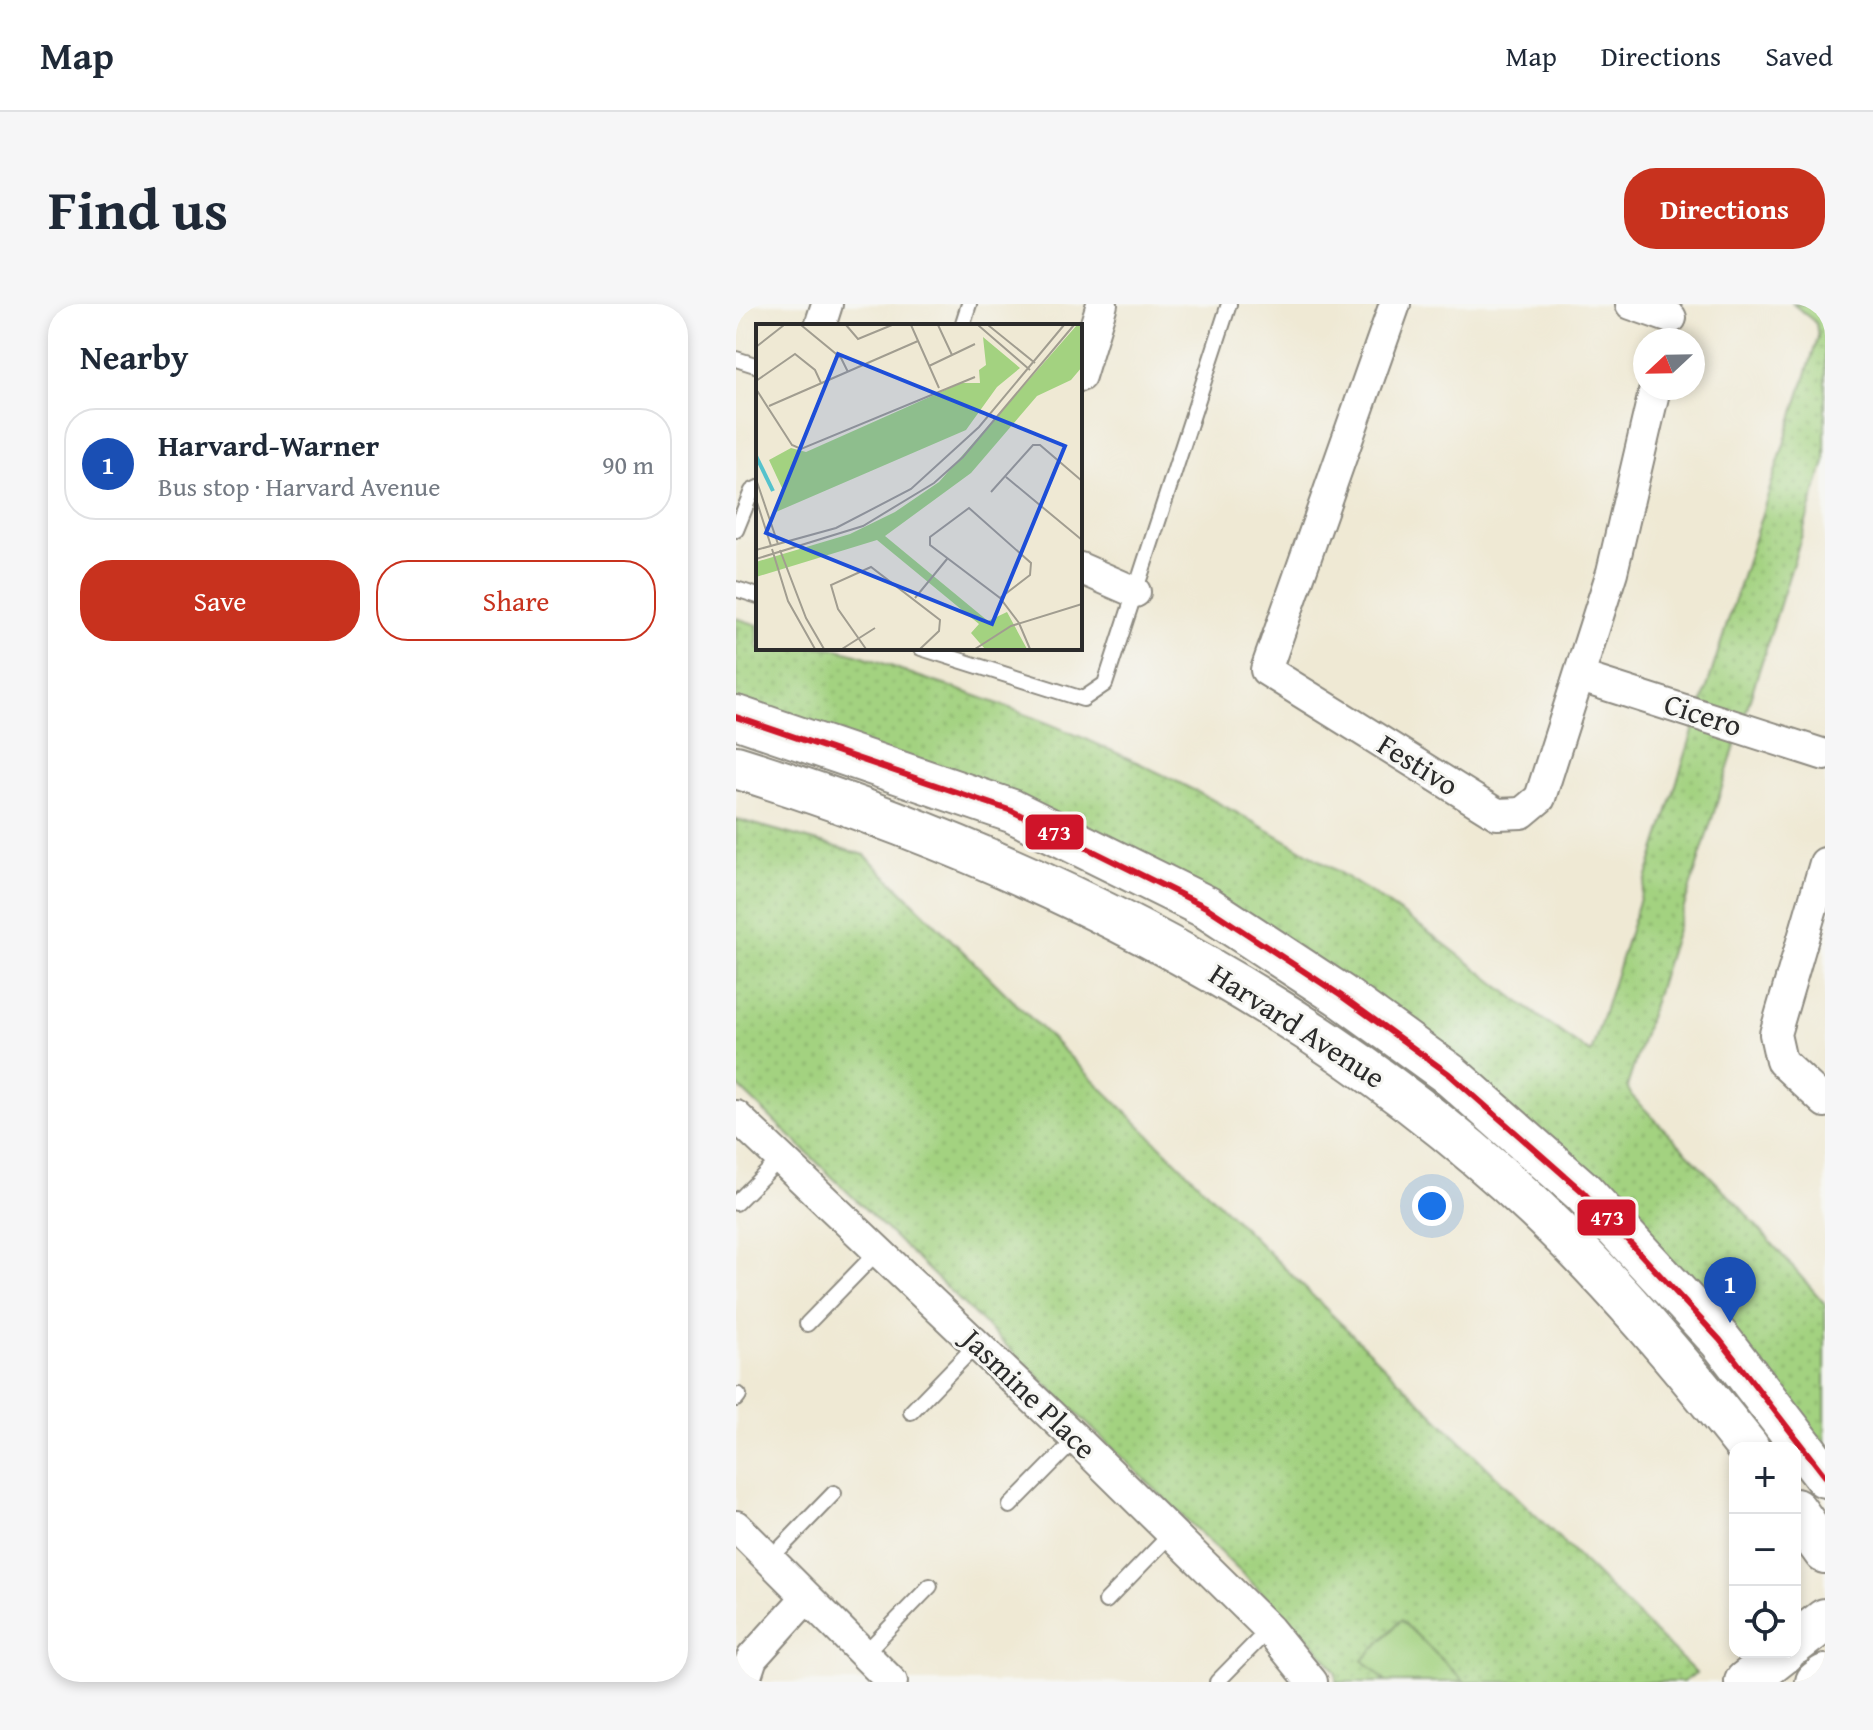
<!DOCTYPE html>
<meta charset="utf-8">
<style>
body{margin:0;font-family:"Gentium Book Plus",serif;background:#f6f6f7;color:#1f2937}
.controls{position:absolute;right:24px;bottom:24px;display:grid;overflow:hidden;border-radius:16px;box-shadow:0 4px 12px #0003}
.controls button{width:72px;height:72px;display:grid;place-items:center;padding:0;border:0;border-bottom:2px solid #e0e1e3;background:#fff;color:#1f2937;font:40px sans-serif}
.compass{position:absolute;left:897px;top:24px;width:72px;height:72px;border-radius:50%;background:#fff;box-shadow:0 4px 12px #0003;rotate:248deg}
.you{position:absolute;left:696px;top:902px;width:28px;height:28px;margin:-20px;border:6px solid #fff;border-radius:50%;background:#1a73e8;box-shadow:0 0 0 12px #1a73e833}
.badge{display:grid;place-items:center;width:52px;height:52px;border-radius:50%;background:#c8321e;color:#fff;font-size:26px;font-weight:700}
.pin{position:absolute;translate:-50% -66px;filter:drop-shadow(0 2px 4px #0008)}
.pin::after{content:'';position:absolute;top:42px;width:28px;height:24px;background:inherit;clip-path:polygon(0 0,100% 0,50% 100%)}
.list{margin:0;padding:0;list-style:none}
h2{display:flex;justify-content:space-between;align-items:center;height:104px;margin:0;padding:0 32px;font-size:34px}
h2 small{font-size:26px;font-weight:400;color:#747a83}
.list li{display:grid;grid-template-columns:52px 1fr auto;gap:24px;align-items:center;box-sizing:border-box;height:112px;margin:0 16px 16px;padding:0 16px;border:2px solid #e0e1e3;border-radius:32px}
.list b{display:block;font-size:30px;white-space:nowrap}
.list p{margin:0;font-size:26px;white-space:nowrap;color:#747a83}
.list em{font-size:26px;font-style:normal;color:#747a83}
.actions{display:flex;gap:16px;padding:24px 32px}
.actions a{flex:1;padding:18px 0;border:2px solid #c8321e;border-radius:32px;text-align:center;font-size:28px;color:#c8321e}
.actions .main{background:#c8321e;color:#fff}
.icon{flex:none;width:44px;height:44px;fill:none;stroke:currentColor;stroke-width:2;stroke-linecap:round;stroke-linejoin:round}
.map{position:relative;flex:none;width:1089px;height:1378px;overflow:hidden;border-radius:32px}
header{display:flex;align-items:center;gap:48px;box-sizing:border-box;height:112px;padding:0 40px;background:#fff;border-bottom:2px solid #e0e1e3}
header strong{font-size:38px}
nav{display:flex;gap:44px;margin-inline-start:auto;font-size:28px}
.intro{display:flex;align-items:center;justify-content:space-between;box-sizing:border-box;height:192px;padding:0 48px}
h1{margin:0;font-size:56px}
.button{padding:20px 36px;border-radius:32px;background:#c8321e;color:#fff;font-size:28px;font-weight:700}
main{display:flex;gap:48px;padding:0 48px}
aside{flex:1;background:#fff;border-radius:32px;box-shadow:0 4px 12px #0003}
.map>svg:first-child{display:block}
.grass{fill:url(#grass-dots);stroke:#677e56;stroke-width:2}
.garden{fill:#a3d280;stroke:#677e56;stroke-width:2}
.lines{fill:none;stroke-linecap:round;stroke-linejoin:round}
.service-casing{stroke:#8d8a80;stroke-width:18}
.minor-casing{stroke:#8d8a80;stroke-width:34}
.secondary-casing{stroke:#8d8a80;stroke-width:46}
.service{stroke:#fff;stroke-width:14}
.minor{stroke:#fff;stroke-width:30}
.secondary{stroke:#fff;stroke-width:42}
.bus-1-casing{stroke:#f6f6f2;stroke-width:12}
.bus-1{stroke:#cf1429;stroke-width:6}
.labels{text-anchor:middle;stroke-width:6;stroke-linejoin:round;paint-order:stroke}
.street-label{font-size:30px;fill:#2b2b2b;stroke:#f6f6f2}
.inset-river{fill:none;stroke:#55c2cc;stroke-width:4}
.inset-road{fill:none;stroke:#a19d90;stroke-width:2}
.view{fill:#1d4ed8;fill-opacity:0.15;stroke:#1d4ed8;stroke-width:4}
.inset-edge{fill:none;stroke:#2b2b2b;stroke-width:4}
.line-badge{stroke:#f6f6f2;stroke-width:3}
.badge-label{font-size:22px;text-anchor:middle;font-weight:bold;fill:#fff}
</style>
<header>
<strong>Map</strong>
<nav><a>Map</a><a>Directions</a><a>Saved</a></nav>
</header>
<div class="intro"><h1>Find us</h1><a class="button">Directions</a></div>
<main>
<aside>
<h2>Nearby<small></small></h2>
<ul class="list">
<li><span class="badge" style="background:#1a4fb4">1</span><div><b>Harvard-Warner</b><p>Bus stop · Harvard Avenue</p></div><em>90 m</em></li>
</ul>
<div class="actions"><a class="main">Save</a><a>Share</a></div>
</aside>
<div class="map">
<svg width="1089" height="1378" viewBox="0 0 1089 1378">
<defs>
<pattern id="grass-dots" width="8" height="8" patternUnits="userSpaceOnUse" patternTransform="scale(2)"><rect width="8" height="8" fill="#a3d280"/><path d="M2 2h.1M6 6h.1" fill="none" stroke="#8cb46f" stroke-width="1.8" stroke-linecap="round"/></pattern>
</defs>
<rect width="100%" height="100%" fill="#f6f6f2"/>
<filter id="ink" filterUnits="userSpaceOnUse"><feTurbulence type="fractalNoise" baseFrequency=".0125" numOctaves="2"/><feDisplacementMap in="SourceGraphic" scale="16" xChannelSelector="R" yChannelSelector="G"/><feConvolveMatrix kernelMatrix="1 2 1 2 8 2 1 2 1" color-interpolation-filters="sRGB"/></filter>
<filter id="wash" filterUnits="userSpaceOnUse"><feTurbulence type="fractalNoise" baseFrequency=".006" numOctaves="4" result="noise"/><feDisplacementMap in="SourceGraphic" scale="32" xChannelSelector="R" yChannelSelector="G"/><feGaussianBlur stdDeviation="1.8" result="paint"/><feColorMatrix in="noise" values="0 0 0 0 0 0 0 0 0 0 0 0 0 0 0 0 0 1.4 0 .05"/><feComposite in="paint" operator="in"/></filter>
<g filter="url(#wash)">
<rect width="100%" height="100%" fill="#efe9d4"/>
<path class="grass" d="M1057 0H1089V158L891 783 896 792 1004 903 1089 1000V1143L623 683 0 405V314L22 321V344C45 344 72 340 95 344 126 349 157 364 187 374 361 429 529 515 680 619 739 661 794 710 855 749L1082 33 1080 19Z
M0 515 129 551 960 1369 947 1378H600V1369L579 1340 0 780Z"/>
<path class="garden" d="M665 1316 729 1378H650L627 1356Z"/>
</g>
<g filter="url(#ink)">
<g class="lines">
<defs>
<path id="service" d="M226 22 233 0
M0 55 22 62
M0 226 16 187 22 184
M0 285 22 292
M185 344 347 395 369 380 493 0
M0 899 45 854
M71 1020 143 946
M0 1095 3 1091
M175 1108 241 1040
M274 1202 340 1135
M34 1255 98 1189
M370 1297 436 1229
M128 1350 194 1282
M481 1378 533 1325"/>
<path id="minor" d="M659 0 530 366 761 510 786 509 804 494 876 268 919 84
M895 0 935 14
M84 22 91 0
M344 72 366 0
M344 264 399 288
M845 373 1089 451
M1089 559 1039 730 1045 757 1089 798
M0 812 340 1135 533 1325 576 1378
M0 1222 156 1378
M8 1378 16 1354 71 1293"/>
<path id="secondary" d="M0 413 276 507 470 603 604 691 713 770 847 888 984 1036 1089 1172
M0 463C293 555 576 693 801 906 878 979 946 1061 1012 1144
M1059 1206 1089 1248
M1059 1339 1089 1316
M1010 1378 1048 1348
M1081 1378 1089 1372"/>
</defs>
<use href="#service" class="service-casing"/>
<use href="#minor" class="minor-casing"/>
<use href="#secondary" class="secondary-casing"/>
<use href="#service" class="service"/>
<use href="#minor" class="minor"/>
<use href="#secondary" class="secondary"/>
<defs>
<path id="bus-1" d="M0 413 276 507 470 603 604 691 713 770 847 888 984 1036 1089 1172"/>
</defs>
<use href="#bus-1" class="bus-1-casing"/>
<use href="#bus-1" class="bus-1"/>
</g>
</g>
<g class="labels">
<g class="street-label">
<text transform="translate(967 411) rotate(18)" y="10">Cicero</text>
<text transform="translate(682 461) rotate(32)" y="10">Festivo</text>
<text transform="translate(561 722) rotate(33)" y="10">Harvard Avenue</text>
<text transform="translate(293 1090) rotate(44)" y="10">Jasmine Place</text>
</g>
</g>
<g transform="translate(20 20)">
<rect width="326" height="326" fill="#efe9d4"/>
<path d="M321 1H326V43L315 56 281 72 215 149 129 212 232 297 251 288 271 325H229L215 309 223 300 121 216 0 253V238L94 210 139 188 183 158ZM227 13 264 44 241 63 210 106 20 188 26 164 13 136 35 124 50 128 205 59H224L223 46 230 41Z" fill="#a3d280"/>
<path class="inset-river" d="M0 132 17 167"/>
<path class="inset-road" d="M45 1 85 34 92 48M90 1 102 15 136 1M155 1 183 64M182 1 196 31M222 1 274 46M232 1 279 39M0 23 28 1M173 42 219 20M0 57 39 30 59 46 65 59M0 65 36 121 45 125 219 53M13 82 162 17M250 153 326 216M0 155 22 220M235 168 277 121H284L326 157M0 175 15 222M16 225 32 277 59 325M0 226 80 204 155 165 223 103 308 1M24 226 50 294 68 325M0 235 107 202 178 159 207 133 318 1M159 274 191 235M244 274 274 251 275 239 213 184 174 213V221L244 274 263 299 274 325M86 325 119 304M110 325 82 285 75 261 115 243 184 296 183 307 164 325M219 325 255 302 326 280"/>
<path class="view" d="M82 30 309 122 236 300 10 209Z"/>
<rect width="326" height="326" class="inset-edge"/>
</g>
<g class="line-badge">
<rect x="288" y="509" width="61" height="38" rx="8" fill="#cf1429"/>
<rect x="840" y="894" width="61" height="39" rx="8" fill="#cf1429"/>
</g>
<g class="badge-label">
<text x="318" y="536">473</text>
<text x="871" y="921">473</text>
</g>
</svg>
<div class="controls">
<button>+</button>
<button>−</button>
<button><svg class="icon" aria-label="locate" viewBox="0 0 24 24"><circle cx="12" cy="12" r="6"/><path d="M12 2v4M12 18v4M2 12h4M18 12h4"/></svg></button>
</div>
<svg class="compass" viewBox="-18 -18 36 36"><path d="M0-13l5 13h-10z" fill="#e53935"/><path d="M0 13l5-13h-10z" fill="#747a83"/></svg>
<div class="you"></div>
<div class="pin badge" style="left:994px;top:1019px;background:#1a4fb4">1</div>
</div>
</main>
